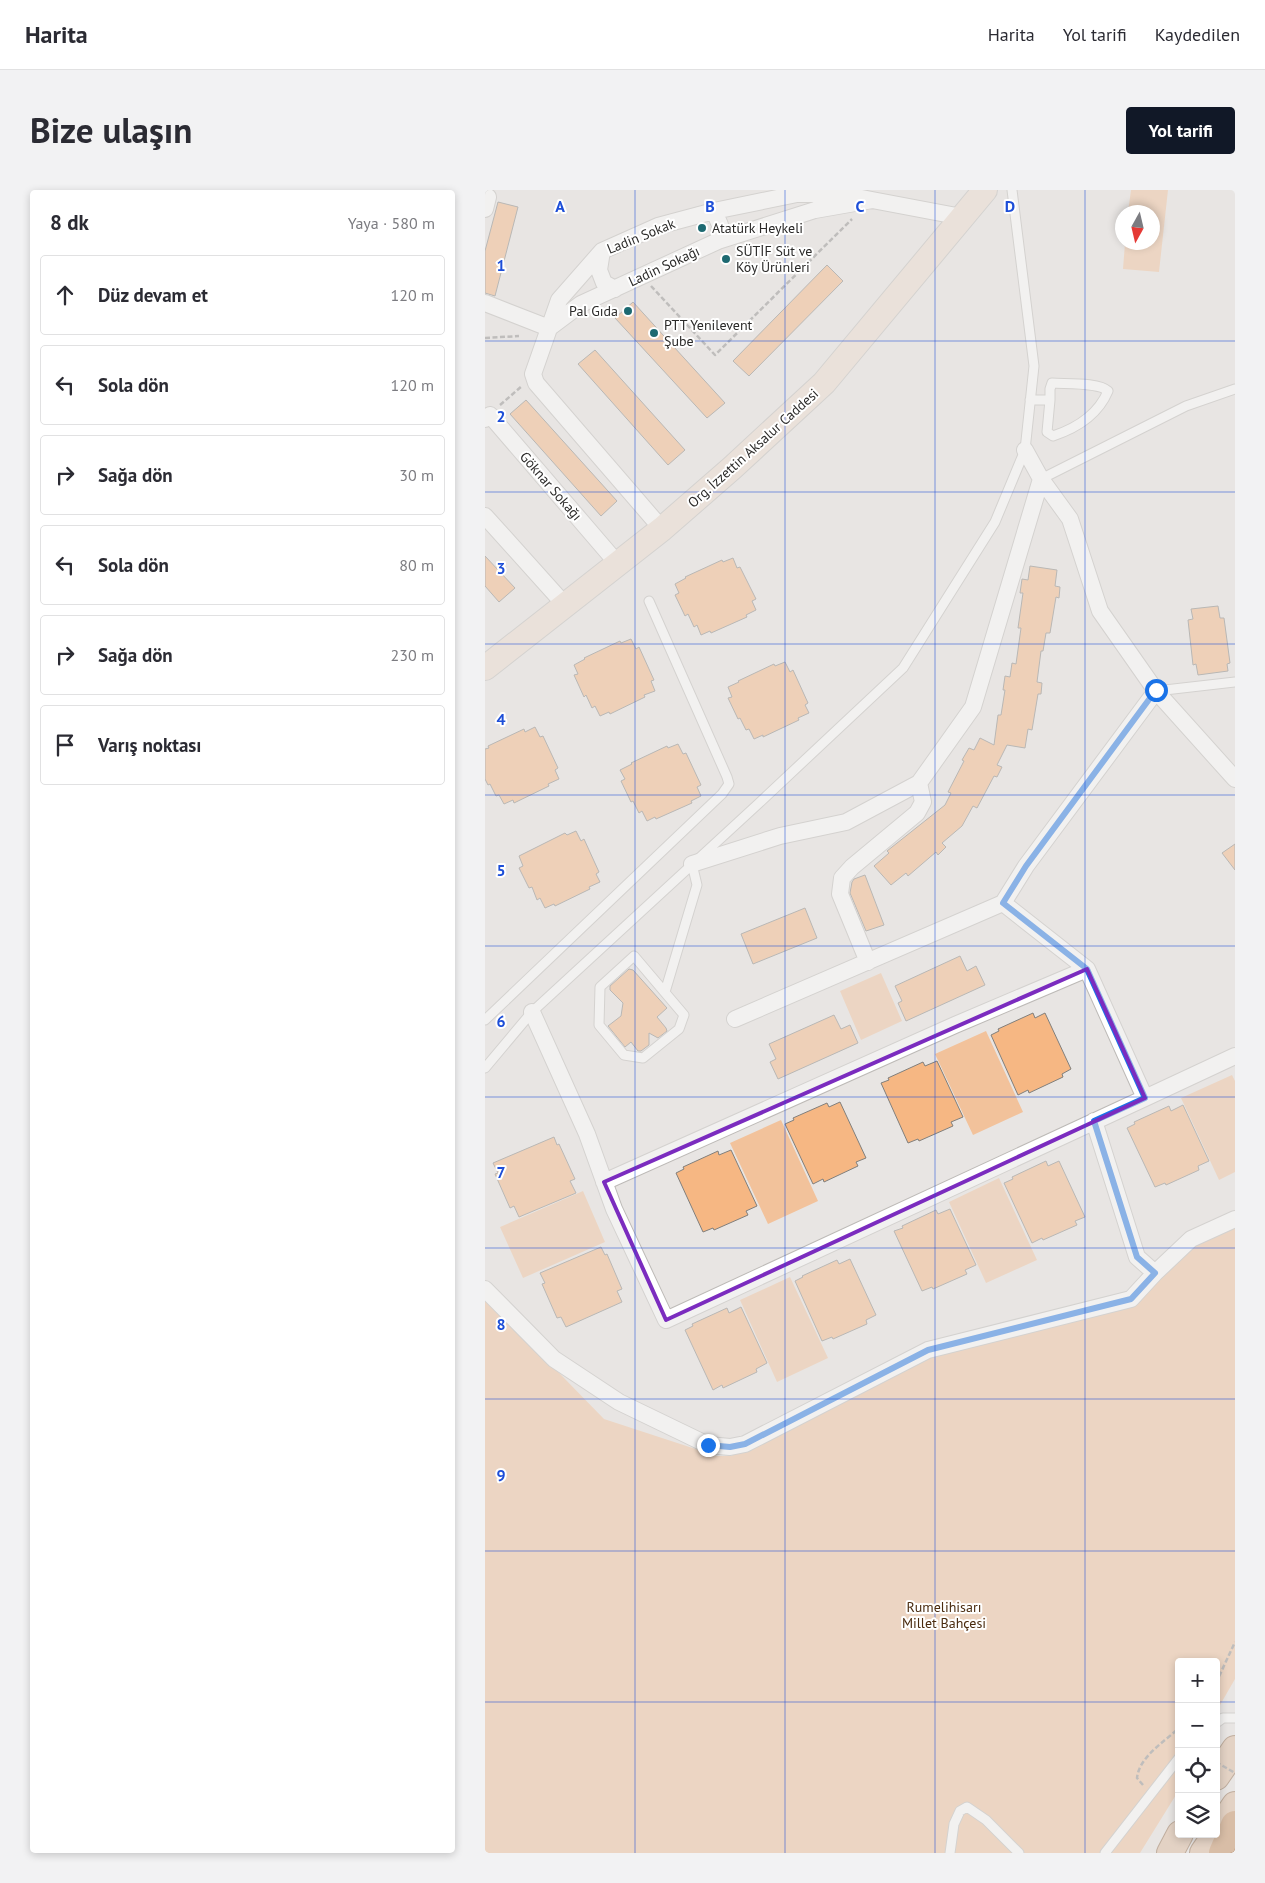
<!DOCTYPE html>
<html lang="tr">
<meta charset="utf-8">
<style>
body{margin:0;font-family:"PT Sans",sans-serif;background:#f2f2f3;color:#2b2b33}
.controls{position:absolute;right:15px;bottom:15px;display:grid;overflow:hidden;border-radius:5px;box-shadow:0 2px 8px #0003}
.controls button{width:45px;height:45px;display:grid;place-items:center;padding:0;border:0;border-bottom:1px solid #e1e1e2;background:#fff;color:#2b2b33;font:25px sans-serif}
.compass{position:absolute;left:630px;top:15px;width:45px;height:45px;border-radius:50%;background:#fff;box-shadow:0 2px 8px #0003;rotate:188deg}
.stop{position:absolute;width:15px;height:15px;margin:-11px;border:4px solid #1a73e8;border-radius:50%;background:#fff}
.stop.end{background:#1a73e8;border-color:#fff;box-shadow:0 1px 5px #0008}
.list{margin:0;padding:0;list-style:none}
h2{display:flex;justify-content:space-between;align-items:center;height:65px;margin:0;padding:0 20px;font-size:21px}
h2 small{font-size:16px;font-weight:400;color:#7c7c81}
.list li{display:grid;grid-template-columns:32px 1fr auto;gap:15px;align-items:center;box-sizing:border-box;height:80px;margin:0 10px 10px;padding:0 10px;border:1px solid #e1e1e2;border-radius:5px}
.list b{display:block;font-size:19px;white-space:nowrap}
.list em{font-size:16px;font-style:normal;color:#7c7c81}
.icon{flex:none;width:28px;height:28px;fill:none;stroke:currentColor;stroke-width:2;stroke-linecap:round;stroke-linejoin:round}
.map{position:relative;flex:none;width:750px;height:1663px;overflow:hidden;border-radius:5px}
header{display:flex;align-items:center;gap:30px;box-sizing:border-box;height:70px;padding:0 25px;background:#fff;border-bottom:1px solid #e1e1e2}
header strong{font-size:24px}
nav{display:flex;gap:28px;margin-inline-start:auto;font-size:18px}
.intro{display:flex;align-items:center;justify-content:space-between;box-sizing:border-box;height:120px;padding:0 30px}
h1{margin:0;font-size:35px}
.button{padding:12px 22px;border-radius:5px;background:#111827;color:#fff;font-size:18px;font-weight:700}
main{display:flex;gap:30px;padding:0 30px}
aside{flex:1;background:#fff;border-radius:5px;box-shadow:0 2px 8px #0003}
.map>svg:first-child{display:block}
.green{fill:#f2c29b}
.building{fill:#f6b783;stroke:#817f7c}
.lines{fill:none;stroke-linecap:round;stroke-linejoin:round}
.service-casing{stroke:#bdbab7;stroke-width:11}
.minor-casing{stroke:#bdbab7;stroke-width:18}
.secondary-casing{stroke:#bdbab7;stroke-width:26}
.primary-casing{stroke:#906a4a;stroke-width:28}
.motorway-casing{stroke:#906a4a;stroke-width:29}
.path{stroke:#8f8d8c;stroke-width:2.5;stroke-dasharray:5 2.5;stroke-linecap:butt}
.service{stroke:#fff;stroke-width:9}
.minor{stroke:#fff;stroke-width:16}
.secondary{stroke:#eedcce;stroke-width:24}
.primary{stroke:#ddba9d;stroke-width:26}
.motorway{stroke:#c68c5b;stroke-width:28}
.path-bridge{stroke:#8f8d8c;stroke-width:2.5;stroke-dasharray:5 2.5;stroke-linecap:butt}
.route{stroke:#1a73e8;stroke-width:6}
.marked{fill:none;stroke:#7b2cbf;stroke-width:4;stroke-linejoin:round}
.grid{fill:none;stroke:#1d4ed8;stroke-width:1;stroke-opacity:0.55}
.poi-dot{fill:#1d6971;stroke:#fff;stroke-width:2}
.labels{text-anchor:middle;stroke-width:4;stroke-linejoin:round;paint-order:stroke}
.poi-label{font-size:14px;fill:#2b2a29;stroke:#fff;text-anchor:start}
.street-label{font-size:14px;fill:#2b2a29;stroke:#fff}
.park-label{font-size:14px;fill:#4a2b0f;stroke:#fff}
.grid-label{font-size:16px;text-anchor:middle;font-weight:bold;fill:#1d4ed8;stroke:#fff;stroke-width:4;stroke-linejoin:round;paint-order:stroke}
</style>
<header>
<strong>Harita</strong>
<nav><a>Harita</a><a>Yol tarifi</a><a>Kaydedilen</a></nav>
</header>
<div class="intro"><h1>Bize ulaşın</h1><a class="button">Yol tarifi</a></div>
<main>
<aside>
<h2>8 dk<small>Yaya · 580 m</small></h2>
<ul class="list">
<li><svg class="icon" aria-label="ahead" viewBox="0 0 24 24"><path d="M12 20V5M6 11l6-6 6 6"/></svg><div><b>Düz devam et</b></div><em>120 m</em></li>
<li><svg class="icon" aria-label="left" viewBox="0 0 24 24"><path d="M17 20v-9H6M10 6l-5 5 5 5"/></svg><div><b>Sola dön</b></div><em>120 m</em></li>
<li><svg class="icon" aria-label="right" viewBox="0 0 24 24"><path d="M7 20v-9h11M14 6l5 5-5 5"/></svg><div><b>Sağa dön</b></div><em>30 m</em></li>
<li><svg class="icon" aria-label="left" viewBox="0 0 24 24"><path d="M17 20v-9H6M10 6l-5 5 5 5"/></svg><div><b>Sola dön</b></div><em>80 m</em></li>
<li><svg class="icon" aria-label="right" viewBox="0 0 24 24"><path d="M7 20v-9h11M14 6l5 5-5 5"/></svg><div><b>Sağa dön</b></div><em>230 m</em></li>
<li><svg class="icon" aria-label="arrive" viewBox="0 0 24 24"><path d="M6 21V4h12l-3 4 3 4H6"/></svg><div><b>Varış noktası</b></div></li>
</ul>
</aside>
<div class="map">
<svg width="750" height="1663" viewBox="0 0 750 1663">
<rect width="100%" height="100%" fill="#e8e5e3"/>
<path class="green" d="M646 0H683L674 82 638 79 640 53 668 52V22H643Z
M396 783 417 831 376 850 355 801Z
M501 841 538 922 488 945 450 864Z
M747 885 750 891V982L734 990 696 908Z
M296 930 333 1011 283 1034 245 953Z
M514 988 552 1070 501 1093 464 1012Z
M98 1001 120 1052 38 1088 15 1037Z
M750 1035V1489L731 1522V1472H694V1600L655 1663H0V1107L119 1229 232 1266H246L450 1162 651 1113 708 1055Z
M305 1087 343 1168 292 1192 255 1110Z"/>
<path class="building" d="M13 12 33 17 10 106 0 103V61Z
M342 75 358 91 264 186 248 171Z
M148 112 240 213 222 228 130 128Z
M110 160 200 260 183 275 93 174Z
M41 210 132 311 116 326 25 224Z
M0 366 30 398 14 412 0 396Z
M248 368 252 378 255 377 271 409 267 411 271 420 261 425 262 427 226 443 225 441 216 445 212 435 209 437 203 424 200 426 190 405 194 403 190 394 201 388 200 387 237 370 238 372Z
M545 376 572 380 570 396 575 397 574 408 571 407 565 443H561L558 461H556L552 492 557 493 556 504H553L547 540 543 539 540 558 522 555 512 575 517 577 512 587 509 586 492 618 488 616 477 636 457 653 461 657 453 665 451 662 423 686 421 683 406 695 389 676 404 663 402 661 460 615 466 603 463 602 479 571 477 570 484 558 489 560 495 548 509 555 513 525H516L520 500H518L520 486 525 487 527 473 531 474 536 438H533L538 403H535L537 389 543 390Z
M733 416 735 428H739L745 473 742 474 743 481 713 485 711 474 708 475 703 430 708 429 706 419Z
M146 449 151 459 154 457 169 490 166 491 170 501 159 505 160 507 125 524 124 522 115 526 110 516 107 518 101 505 99 507 89 485 93 484 89 475 100 469 99 468 135 451 136 453Z
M300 472 305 482 308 480 323 513 320 515 324 523 313 528 314 530 278 547V545L269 549 264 539 261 540 255 528 253 529 243 508 247 507 243 497 254 492 253 491 289 474 290 476Z
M50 537 55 547 58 546 73 578 70 580 74 589 63 594 64 596 29 613 28 610 19 614 14 605 11 606 5 594 3 595 0 589V559L4 558 3 556 39 539 40 542Z
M193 554 198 564 201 563 216 595 212 597 216 606 206 611 207 613 171 629 170 627 162 631 157 621 154 623 148 611 146 612 136 591 140 589 135 580 147 574 146 573 182 556 183 558Z
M91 641 96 651 99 649 114 682 111 684 115 692 104 697 105 699 70 716 69 714 60 718 55 708 52 710 47 697 44 698 34 678 38 676 34 666 80 643 82 645Z
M750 654V680L737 663Z
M380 685 399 735 381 741 365 703 367 692 369 689Z
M320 718 332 748 268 774 256 744Z
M475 766 482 781 491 776 500 795 421 831 413 813 417 811 410 796Z
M144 779 148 780 182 818 172 827 181 838 182 841 173 848 164 843V855L156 861H153L146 852 140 857 123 836 136 826 138 813 125 800V796Z
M548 823 550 828 560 823 586 879 577 884 578 887 544 903 543 900 533 905 506 845 514 841 513 839Z
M349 825 356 839 365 835 373 853 293 889 285 872 291 869 284 854Z
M452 871 478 927 466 932 468 936 434 951 433 949 423 953 396 893 404 890 403 888 438 872 440 876Z
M355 912 381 968 371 972 373 976 339 992 338 989 328 994 300 934 309 930 308 928 342 913 344 917Z
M698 915 724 971 713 976 714 980 681 995 680 993 670 997 642 938 650 934 649 932 684 916 686 921Z
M69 947 72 955 74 954 90 989 85 991 91 1003 34 1027 29 1016 25 1018 10 984 13 983 8 973Z
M246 960 272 1016 261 1021 263 1025 229 1040 228 1038 218 1042 191 983 199 979 198 977 233 961 234 965Z
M561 971 563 976 574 971 600 1027 590 1031 592 1035 558 1050 557 1048 547 1053 519 993 528 989 527 987Z
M465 1019 491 1075 480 1080 482 1084 448 1099 447 1097 437 1101 409 1041 418 1038 417 1036 451 1020 453 1024Z
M116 1057 120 1065 122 1064 137 1099 132 1101 137 1112 81 1137 76 1127 72 1128 57 1094 60 1093 55 1083Z
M365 1069 391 1125 381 1130 382 1134 348 1149 347 1147 337 1151 310 1091 318 1087 317 1086 352 1070 354 1074Z
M256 1117 282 1173 271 1179 272 1182 238 1198 237 1195 228 1200 200 1140 208 1136 207 1134 242 1118 244 1123Z"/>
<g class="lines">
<defs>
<path id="service" d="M545 210H565V199L567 193C581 194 614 192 623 201 613 225 592 238 568 246L562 242 565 210
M556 289 701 216 750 199
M671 501 750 492
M149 766 199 825 194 839 158 868 139 865 114 835 115 797Z
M180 802 212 695 207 674
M0 830 237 604 244 594 242 587 164 411
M0 878 47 822 273 614 418 478 510 332 540 260 549 176 527 0
M731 1533 738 1528H750
M465 1663 469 1634 475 1621 482 1617 501 1630 534 1663
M620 1663 694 1568"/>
<path id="minor" d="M0 19 3 7
M229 21 235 35 233 51
M117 61 114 80 119 93 130 99
M0 113 64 138
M64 138 96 114 233 51 330 20 387 10 477 27
M0 229 5 225 132 373
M540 260 556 289 585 329 615 421 671 501 750 589
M0 326 80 415
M177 339 51 193 48 184 74 110 117 61 173 36 229 21 312 4H355L387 10
M207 674 295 646 361 632 434 593 488 517 556 289
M383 772 355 704 357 688 367 677 432 623 438 612 434 593
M47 822 102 944 129 1019 181 1130 660 908 602 779 518 713 541 676 671 501
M250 829 518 713
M660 908 750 866
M609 931 652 1067 670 1083
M119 992 470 835 602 779
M0 1099 69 1169 134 1212 223 1255 245 1257 260 1254 443 1160 646 1109 670 1083 706 1049 750 1029"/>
<path id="secondary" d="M0 478 177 339 247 278 339 193 500 0"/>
<path id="primary" d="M731 1587 750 1559
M731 1643 750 1615
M685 1663 695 1644
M718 1663 731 1644"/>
<path id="motorway" d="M738 1663 750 1635"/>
</defs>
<use href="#service" class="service-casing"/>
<use href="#minor" class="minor-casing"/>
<use href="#secondary" class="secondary-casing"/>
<use href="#primary" class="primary-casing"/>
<use href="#motorway" class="motorway-casing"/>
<path class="path" d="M166 96 230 165 367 29
M0 148 34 146
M15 215 37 196
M731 1493 750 1452
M658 1595 652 1588C654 1567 679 1552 694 1538"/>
<use href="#service" class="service"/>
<use href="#minor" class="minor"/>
<use href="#secondary" class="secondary"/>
<use href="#primary" class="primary"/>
<use href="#motorway" class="motorway"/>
<path class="path-bridge" d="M731 1572 750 1583"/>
</g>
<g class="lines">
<path class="route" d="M223 1255 245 1257 260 1254 443 1160 646 1109 670 1083 652 1067 609 931 660 908 602 779 518 713 541 676 671 500"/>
</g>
<path d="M0 0H750V1663H0ZM602 779 660 908 181 1130 119 992Z" fill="#e8e5e3" fill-opacity=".55" fill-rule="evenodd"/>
<path class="marked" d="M602 779 660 908 181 1130 119 992Z"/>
<path class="grid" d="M150 0V1663M300 0V1663M450 0V1663M600 0V1663M0 151H750M0 302H750M0 454H750M0 605H750M0 756H750M0 907H750M0 1058H750M0 1209H750M0 1361H750M0 1512H694M731 1512H750"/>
<g class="poi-dot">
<circle cx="217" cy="38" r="5"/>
<circle cx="241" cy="69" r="5"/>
<circle cx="143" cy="121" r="5"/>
<circle cx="169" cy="143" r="5"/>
</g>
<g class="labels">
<g class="poi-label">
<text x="227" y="43">Atatürk Heykeli</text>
<text x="251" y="66">SÜTİF Süt ve<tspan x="251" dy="16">Köy Ürünleri</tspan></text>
<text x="133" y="126" text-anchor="end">Pal Gıda</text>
<text x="179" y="140">PTT Yenilevent<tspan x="179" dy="16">Şube</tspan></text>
</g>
<g class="street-label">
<text transform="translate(156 46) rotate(-22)" y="5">Ladin Sokak</text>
<text transform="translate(179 76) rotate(-25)" y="5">Ladin Sokağı</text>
<text transform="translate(268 258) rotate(-42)" y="5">Org. İzzettin Aksalur Caddesi</text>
<text transform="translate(66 296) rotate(49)" y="5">Göknar Sokağı</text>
</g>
<g class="park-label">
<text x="459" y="1422">Rumelihisarı<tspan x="459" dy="16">Millet Bahçesi</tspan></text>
</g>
</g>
<g class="grid-label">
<text x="75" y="22">A</text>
<text x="225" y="22">B</text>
<text x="375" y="22">C</text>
<text x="525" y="22">D</text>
<text x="16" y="81">1</text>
<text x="16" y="232">2</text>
<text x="16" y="384">3</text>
<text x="16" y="535">4</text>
<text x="16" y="686">5</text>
<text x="16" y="837">6</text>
<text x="16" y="988">7</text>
<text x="16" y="1140">8</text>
<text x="16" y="1291">9</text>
</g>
</svg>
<div class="controls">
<button>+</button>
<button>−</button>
<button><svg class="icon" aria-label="locate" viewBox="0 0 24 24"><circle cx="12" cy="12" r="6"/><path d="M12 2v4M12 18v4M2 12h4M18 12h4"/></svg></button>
<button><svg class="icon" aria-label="layers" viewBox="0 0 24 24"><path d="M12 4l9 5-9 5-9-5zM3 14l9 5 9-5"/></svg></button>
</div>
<svg class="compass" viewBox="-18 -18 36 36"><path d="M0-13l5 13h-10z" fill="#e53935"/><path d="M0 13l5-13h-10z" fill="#7c7c81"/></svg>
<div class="stop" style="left:671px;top:500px"></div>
<div class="stop end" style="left:223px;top:1255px"></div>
</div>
</main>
